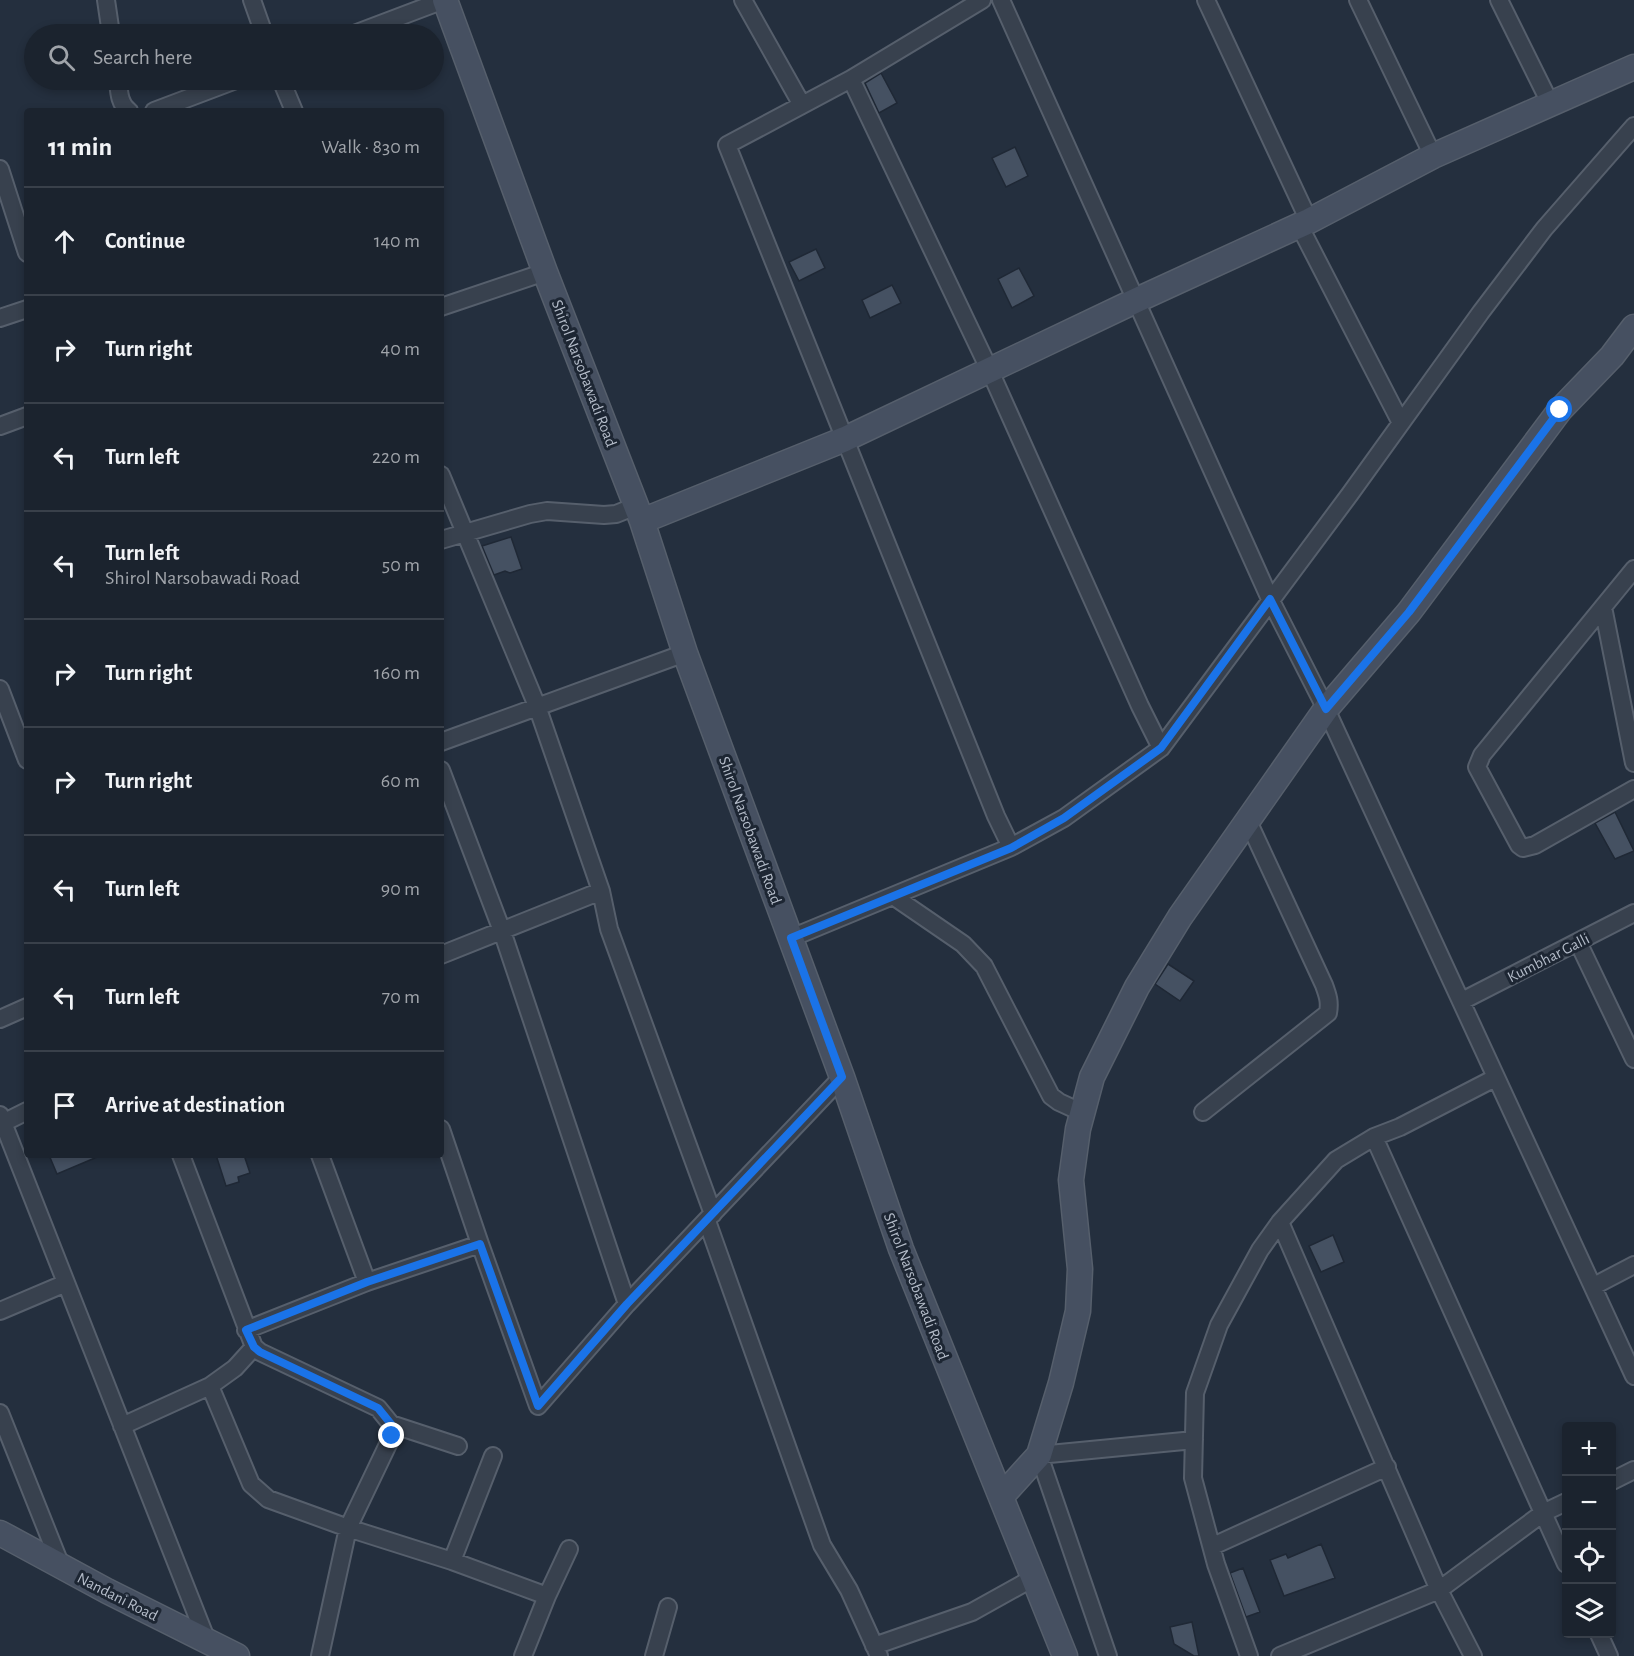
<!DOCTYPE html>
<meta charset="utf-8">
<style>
body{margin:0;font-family:"Alegreya Sans",sans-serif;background:#282f3a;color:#f1f3f6}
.controls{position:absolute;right:18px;bottom:18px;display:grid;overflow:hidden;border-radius:6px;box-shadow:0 3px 9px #0003}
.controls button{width:54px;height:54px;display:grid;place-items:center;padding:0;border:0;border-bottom:2px solid #39404a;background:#1b232e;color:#f1f3f6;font:30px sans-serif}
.stop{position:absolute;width:18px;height:18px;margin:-14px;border:4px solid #1a73e8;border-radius:50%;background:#fff}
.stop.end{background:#1a73e8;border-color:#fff;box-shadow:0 2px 6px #0008}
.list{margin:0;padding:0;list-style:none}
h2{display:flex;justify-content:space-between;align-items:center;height:78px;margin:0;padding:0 24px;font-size:26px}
h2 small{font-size:20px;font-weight:400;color:#a0a4aa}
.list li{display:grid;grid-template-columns:39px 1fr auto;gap:18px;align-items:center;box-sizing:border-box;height:108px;padding:0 24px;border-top:2px solid #39404a}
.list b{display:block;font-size:22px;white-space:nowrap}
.list p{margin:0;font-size:20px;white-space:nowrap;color:#a0a4aa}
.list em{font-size:20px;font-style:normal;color:#a0a4aa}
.icon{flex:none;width:33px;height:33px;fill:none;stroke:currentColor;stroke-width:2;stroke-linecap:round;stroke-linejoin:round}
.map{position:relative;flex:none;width:1634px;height:1656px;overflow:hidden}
.search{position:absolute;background:#1b232e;box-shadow:0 3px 9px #0003;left:24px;top:24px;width:420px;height:66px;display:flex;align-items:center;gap:15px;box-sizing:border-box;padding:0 21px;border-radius:33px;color:#a0a4aa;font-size:22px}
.panel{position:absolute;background:#1b232e;box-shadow:0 3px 9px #0003;left:24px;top:108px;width:420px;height:1050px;border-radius:6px}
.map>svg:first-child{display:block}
.building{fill:#455162;stroke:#1f2835;stroke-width:1.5}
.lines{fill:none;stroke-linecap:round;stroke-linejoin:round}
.street-casing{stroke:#565f6c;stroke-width:20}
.secondary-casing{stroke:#565f6c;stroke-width:27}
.street{stroke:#38414e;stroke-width:16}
.secondary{stroke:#465061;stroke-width:24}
.route{stroke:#1a73e8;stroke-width:8}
.labels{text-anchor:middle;stroke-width:6;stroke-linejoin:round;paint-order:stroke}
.street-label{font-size:16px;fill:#b4bcc9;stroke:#1d2633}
</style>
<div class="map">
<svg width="1634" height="1656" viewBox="0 0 1634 1656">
<rect width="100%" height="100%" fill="#242f3e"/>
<path class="building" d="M881 73 897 103 879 113 865 83Z
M1015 147 1028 176 1006 187 992 158Z
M816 249 825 268 799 281 789 262Z
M1019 268 1034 296 1012 308 998 279Z
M892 285 901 303 870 318 862 300Z
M511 537 522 569 510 573 505 571 494 575 482 546Z
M1615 812 1634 851 1615 859 1595 823Z
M1168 964 1194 981 1180 1001 1155 984Z
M49 1155H102L57 1174Z
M216 1155H244L250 1173 238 1177 239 1182 226 1186Z
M1333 1235 1344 1262 1321 1272 1309 1246Z
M1321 1544 1335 1578 1284 1596 1270 1560 1286 1554 1288 1558Z
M1243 1568 1260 1612 1246 1617 1230 1573Z
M1192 1622 1199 1656H1194L1174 1644 1170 1627Z"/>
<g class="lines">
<defs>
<path id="street" d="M106 0 111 34
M252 0 264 34
M743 0 802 105
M982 0 851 79 727 145 996 816 1011 847
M1001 0 1270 599 1326 709 1634 1376
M1206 0 1309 221
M1358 0 1433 156
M1499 0 1550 103
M354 34 444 0
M851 79 990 371 1140 706 1161 748
M118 80C119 91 119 104 129 111
M281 80 294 111
M154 111 236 80
M0 169 27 253
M1299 225 1401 423
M441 307 545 272
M0 318 27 309
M0 426 27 416
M441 475 537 706 601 891 609 929 713 1214
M441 540 530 514 547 511 604 515 616 514 636 506
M1634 569 1482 755 1477 767 1519 845 1523 848 1535 845 1634 789
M1603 607 1634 763
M0 689 27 760
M441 742 685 653
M441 770 502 931 627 1304 842 1077
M893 896 963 944 984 966 1051 1096 1059 1102 1083 1113
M791 938 1011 847 1064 818 1161 748 1350 494 1481 312 1544 229 1634 126
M1578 942 1634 1059
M441 955 601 891
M1462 1001 1634 913
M0 1019 27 1007
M1203 1112 1328 1013C1330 1002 1328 996 1324 985L1248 821
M0 1115 207 1641
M3 1123 27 1111
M441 1129 480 1244 538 1406 627 1304
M1374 1137 1566 1564
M181 1155 254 1347 260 1352 378 1408 391 1424 392 1436 348 1528 320 1656
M320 1155 367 1282
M707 1221 822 1545 849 1590 879 1656
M1280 1222 1439 1590 1473 1656
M1594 1286 1634 1265
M0 1311 66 1283
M246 1330 367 1282 480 1244
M210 1386 251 1484 268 1499 348 1528 452 1561 547 1596
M0 1413 61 1566
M391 1424 458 1446
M122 1426 210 1386 235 1368 254 1347
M1612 1481 1634 1470
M1213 1546 1387 1467
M452 1561 493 1456
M1599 1634 1609 1656
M874 1646 972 1612 1033 1578
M523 1656 547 1596 569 1549
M654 1656 668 1607
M1108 1656 1039 1455 1194 1440
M1249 1656 1216 1564 1193 1478 1195 1393 1219 1325 1260 1250 1280 1222 1336 1160 1374 1137 1400 1127 1495 1078
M1280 1656 1439 1590 1543 1513 1566 1502"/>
<path id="secondary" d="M445 0 545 272 642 521 685 653 842 1077 901 1249 1065 1656
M642 521 845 439 1137 300 1309 221 1433 156 1634 67
M1001 1497 1039 1455 1061 1383 1078 1311 1080 1269 1071 1180 1078 1129 1092 1077 1137 987 1180 917 1326 709 1409 612 1560 410 1612 356 1634 327
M0 1533 107 1591 237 1656"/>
</defs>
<use href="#street" class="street-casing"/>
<use href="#secondary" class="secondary-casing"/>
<use href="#street" class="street"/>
<use href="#secondary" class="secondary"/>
</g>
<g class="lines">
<path class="route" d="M392 1436 391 1424 378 1408 260 1352 254 1347 246 1330 367 1282 480 1244 538 1406 627 1304 842 1077 791 938 1011 848 1064 818 1161 748 1270 599 1326 709 1409 612 1560 410"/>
</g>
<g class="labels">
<g class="street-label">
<text transform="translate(585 373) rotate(69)" y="6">Shirol Narsobawadi Road</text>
<text transform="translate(751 830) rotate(70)" y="6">Shirol Narsobawadi Road</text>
<text transform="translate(1548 957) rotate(-27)" y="6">Kumbhar Galli</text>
<text transform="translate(917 1286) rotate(69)" y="6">Shirol Narsobawadi Road</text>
<text transform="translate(118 1596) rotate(27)" y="6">Nandani Road</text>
</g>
</g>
</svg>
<div class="controls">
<button>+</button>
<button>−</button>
<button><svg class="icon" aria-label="locate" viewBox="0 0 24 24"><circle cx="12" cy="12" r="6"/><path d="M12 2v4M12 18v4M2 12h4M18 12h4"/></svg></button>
<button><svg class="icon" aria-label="layers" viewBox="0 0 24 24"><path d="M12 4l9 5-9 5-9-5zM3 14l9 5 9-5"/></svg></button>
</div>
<div class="stop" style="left:1560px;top:410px"></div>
<div class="stop end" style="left:392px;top:1436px"></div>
<div class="search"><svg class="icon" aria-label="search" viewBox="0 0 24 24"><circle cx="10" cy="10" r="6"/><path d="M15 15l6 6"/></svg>Search here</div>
<section class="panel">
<h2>11 min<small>Walk · 830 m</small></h2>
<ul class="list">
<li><svg class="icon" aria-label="ahead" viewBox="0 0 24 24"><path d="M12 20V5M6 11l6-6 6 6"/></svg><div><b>Continue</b></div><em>140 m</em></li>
<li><svg class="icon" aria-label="right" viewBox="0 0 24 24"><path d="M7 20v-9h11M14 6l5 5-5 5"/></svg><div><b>Turn right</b></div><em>40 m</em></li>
<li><svg class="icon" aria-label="left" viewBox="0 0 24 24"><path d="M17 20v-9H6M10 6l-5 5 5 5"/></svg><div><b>Turn left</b></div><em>220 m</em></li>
<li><svg class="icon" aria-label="left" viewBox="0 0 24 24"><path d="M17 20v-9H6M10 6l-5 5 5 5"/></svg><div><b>Turn left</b><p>Shirol Narsobawadi Road</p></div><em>50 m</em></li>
<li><svg class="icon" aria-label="right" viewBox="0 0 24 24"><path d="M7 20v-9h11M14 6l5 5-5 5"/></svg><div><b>Turn right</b></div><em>160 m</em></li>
<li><svg class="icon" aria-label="right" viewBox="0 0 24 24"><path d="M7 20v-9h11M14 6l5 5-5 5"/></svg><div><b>Turn right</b></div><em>60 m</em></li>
<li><svg class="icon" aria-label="left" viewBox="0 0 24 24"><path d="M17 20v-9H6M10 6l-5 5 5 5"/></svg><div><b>Turn left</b></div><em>90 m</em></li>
<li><svg class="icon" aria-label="left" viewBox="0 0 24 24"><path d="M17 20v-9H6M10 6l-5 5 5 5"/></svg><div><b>Turn left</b></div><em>70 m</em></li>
<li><svg class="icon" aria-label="arrive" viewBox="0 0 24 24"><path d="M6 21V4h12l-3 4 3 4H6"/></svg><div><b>Arrive at destination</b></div></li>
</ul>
</section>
</div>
